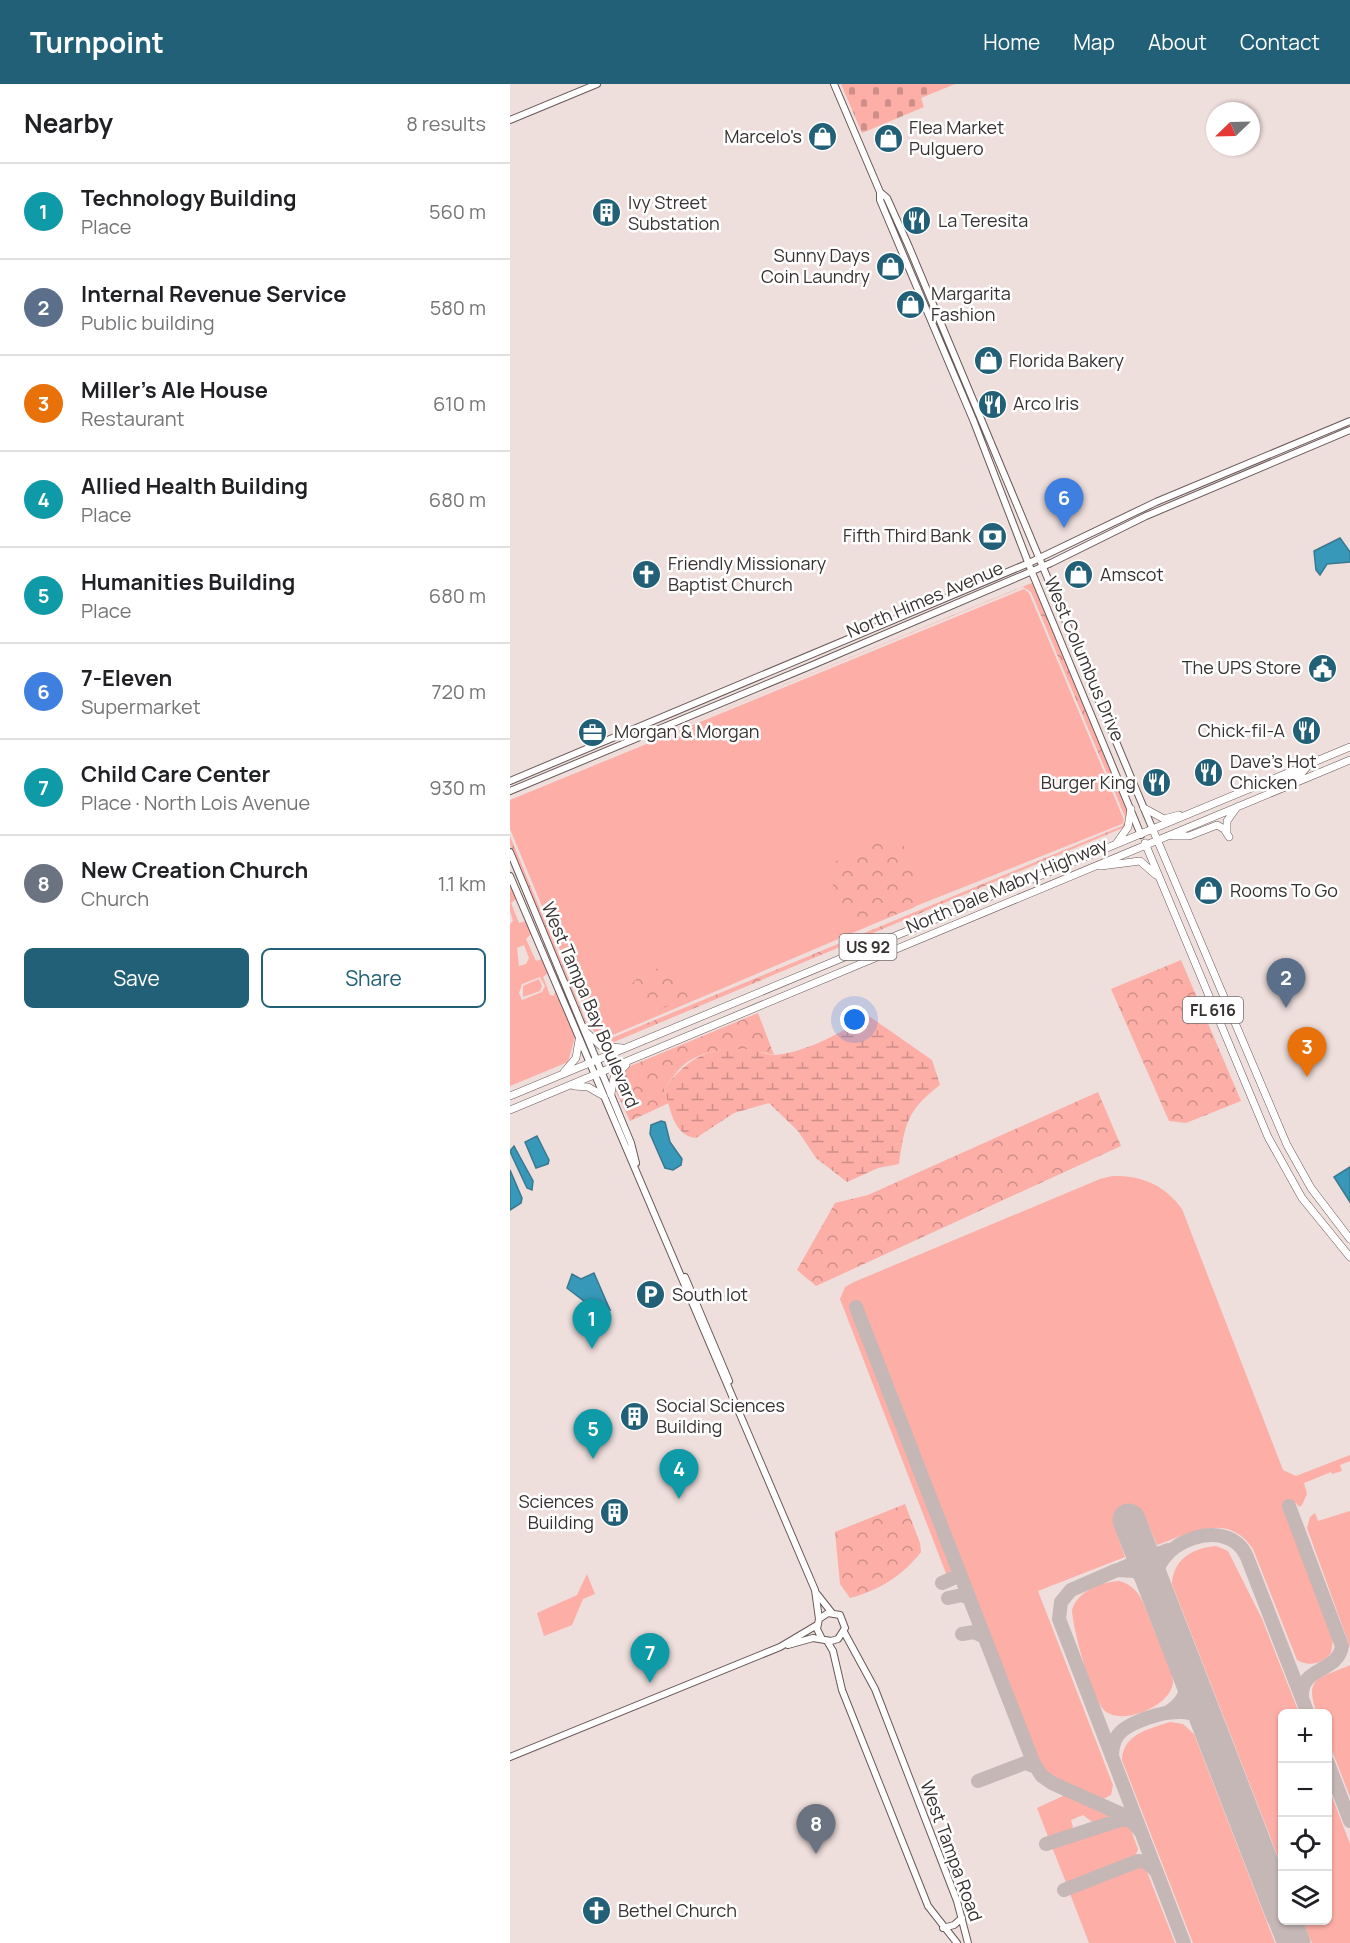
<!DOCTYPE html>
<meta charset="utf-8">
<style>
body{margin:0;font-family:Manrope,sans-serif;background:#f6f6f6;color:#202124}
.controls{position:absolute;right:18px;bottom:18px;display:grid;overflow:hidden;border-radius:9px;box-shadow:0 2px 4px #0004}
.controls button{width:54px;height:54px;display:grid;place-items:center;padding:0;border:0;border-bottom:2px solid #e0e0e0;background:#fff;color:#202124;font:30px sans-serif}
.compass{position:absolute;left:696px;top:18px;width:54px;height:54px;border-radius:50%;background:#fff;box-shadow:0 2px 4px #0004;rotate:247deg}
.you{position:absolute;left:345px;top:936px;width:21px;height:21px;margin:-15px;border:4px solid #fff;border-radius:50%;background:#1a73e8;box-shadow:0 0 0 9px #1a73e833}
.badge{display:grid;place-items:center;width:39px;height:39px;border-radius:50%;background:#216076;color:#fff;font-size:20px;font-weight:700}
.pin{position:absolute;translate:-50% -50px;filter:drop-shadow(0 2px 3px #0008)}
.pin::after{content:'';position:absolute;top:32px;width:21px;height:18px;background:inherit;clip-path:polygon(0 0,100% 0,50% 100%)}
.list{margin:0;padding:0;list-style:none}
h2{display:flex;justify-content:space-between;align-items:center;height:78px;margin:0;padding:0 24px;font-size:26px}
h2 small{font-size:20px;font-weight:400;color:#757577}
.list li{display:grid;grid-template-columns:39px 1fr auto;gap:18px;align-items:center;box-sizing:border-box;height:96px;padding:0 24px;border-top:2px solid #e0e0e0}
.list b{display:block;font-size:22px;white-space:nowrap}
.list p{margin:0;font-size:20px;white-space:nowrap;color:#757577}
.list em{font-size:20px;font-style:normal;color:#757577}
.actions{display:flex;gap:12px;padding:18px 24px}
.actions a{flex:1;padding:14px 0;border:2px solid #216076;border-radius:9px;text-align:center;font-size:21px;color:#216076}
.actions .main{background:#216076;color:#fff}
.icon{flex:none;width:33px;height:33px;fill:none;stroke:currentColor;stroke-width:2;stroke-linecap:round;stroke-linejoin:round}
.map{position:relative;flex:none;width:840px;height:1859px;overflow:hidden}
header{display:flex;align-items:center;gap:36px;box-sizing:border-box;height:84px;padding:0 30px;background:#216076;color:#fff}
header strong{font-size:28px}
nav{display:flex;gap:33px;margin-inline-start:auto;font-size:21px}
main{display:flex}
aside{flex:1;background:#fff}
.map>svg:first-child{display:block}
.green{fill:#fdaea7;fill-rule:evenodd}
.forest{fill:url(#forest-crowns)}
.wetland{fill:url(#wetland-marsh)}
.cemetery{fill:url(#cemetery-stones)}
.water{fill:#3898ba;stroke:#387991;stroke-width:1.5}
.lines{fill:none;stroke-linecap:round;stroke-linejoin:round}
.taxiway{stroke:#c5b7b6;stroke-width:14}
.runway{stroke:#c5b7b6;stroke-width:33}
.secondary-casing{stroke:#685a59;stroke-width:8}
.primary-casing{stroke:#685a59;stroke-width:8}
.secondary{stroke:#fff;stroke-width:6}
.primary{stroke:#fff;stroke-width:7}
.labels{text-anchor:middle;stroke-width:5;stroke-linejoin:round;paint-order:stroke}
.shield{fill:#fff;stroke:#746f6f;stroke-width:1.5}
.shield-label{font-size:16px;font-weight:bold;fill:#383131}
.poi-label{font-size:18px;fill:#383131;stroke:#fff;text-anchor:start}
.street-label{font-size:18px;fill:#383131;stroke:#fff}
</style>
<header>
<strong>Turnpoint</strong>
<nav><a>Home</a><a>Map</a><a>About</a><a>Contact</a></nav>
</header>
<main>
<aside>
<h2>Nearby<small>8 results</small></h2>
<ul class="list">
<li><span class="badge" style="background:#0f9aa8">1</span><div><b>Technology Building</b><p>Place</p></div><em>560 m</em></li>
<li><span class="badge" style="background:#5c6f8a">2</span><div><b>Internal Revenue Service</b><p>Public building</p></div><em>580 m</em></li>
<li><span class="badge" style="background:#e8710a">3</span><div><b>Miller's Ale House</b><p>Restaurant</p></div><em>610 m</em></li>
<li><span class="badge" style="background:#0f9aa8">4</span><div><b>Allied Health Building</b><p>Place</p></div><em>680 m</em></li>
<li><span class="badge" style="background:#0f9aa8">5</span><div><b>Humanities Building</b><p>Place</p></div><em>680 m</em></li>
<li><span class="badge" style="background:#3f7fe0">6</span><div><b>7-Eleven</b><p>Supermarket</p></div><em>720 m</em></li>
<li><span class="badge" style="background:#0f9aa8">7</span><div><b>Child Care Center</b><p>Place · North Lois Avenue</p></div><em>930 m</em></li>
<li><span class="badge" style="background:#6b7280">8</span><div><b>New Creation Church</b><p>Church</p></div><em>1.1 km</em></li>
</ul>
<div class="actions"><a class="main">Save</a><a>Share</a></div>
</aside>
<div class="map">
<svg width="840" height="1859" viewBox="0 0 840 1859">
<defs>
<pattern id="forest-crowns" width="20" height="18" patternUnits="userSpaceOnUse" patternTransform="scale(1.5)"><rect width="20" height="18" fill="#fdaea7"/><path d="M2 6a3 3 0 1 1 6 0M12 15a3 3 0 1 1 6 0" fill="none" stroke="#ce8e89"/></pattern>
<pattern id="wetland-marsh" width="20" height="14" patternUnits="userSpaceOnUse" patternTransform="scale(1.5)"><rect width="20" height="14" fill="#fdaea7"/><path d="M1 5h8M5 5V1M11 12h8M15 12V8" fill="none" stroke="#ce8e89"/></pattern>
<pattern id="cemetery-stones" width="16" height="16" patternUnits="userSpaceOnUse" patternTransform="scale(1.5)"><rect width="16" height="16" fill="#fdaea7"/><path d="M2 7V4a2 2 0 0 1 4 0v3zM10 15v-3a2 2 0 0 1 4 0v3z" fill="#ce8e89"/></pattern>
</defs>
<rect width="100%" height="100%" fill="#eededc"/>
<path class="green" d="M514 505 519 509 614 736 612 740 406 822 91 956 85 950 0 745V716Z
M0 799 6 815 1 819 9 839 16 837 21 850 16 855 26 877 32 875 38 889 33 893 40 911 44 912 45 907 65 953 58 978 0 1002V840L3 837 0 827ZM14 861 19 874 16 880 9 882 7 864ZM30 893 35 902 32 908 12 916 9 909 12 900Z
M29 895 32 902 30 907 13 913V902Z
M602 1092C631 1091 655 1101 672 1125L773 1386 786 1392 840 1371V1377L830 1381 832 1387 822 1390 821 1388 794 1399 797 1410 792 1421 789 1423 786 1419 774 1424 823 1556 821 1569C812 1580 799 1583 787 1576L743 1465C718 1427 680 1449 647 1461L634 1430 604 1441 615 1473 528 1507 603 1701 601 1711 593 1715C571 1712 538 1697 528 1677L350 1221 341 1224 442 1485 437 1492 330 1215 335 1203 344 1198 590 1095Z
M840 1427V1563L797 1444 800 1433 805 1429 808 1437Z
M706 1462 718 1467 752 1535 789 1629 772 1630V1783L662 1500C663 1475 683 1464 706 1462Z
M77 1490 85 1510 73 1515 62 1541 34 1552 27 1529 67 1511Z
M609 1497C630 1502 634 1521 641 1538 646 1553 663 1584 663 1598 662 1622 611 1643 594 1626 581 1612 563 1546 562 1526 568 1507 591 1498 609 1497Z
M840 1581V1713L818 1656V1630L807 1629C793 1592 810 1595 840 1581Z
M660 1638 673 1640 684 1650 765 1859H683L612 1676C613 1650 639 1645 660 1638Z
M818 1702 840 1760V1859H802L793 1837 818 1836Z
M555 1711 559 1712 603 1733 585 1740 573 1731 561 1736 563 1743 558 1749 539 1755 527 1724Z
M609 1740 620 1744 628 1765 625 1773 557 1801 542 1763Z
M623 1782 632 1783 637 1788 665 1859H579L559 1807Z"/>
<path class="forest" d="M524 498 617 728 615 743 104 958 99 955 612 742 616 735 521 508 513 503 0 713Z
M0 752 80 947H79L0 760Z
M372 752C394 754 401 771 410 789L405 805 408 816 405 823 349 845C332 825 320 808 321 781L339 768Z
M671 876 731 1017 676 1039 659 1037 601 905Z
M157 883 171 894V900L178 911 177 914 146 927 135 920 128 921 121 916 120 902C128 891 143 884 157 883Z
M248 929 264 971C236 964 202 961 176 979 168 985 161 996 154 1004L159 1019 120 1037 106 1008 107 994 118 983Z
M588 1008 611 1062 306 1202 287 1186 325 1119 358 1111Z
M395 1420 410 1459 411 1468C392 1492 370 1506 340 1514L330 1500 325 1448Z"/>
<path class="wetland" d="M356 930 422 976 430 1001C397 1026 395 1040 389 1080L368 1084 337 1098 306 1074 288 1047 259 1019 224 1029 186 1054C163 1052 160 1023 154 1004 180 973 195 964 237 965 246 966 255 971 264 971 291 970 337 948 356 930Z"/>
<path class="cemetery" d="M331 0H445L411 14 414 23 352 49Z"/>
<path class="water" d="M830 454 840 468V478L817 480 810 491 806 486 804 467Z
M151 1037 155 1038 160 1058 172 1075 171 1081 163 1086 155 1084 140 1050 141 1041Z
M27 1052 39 1076 38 1080 26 1084 15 1058Z
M4 1062 23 1097 22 1106 17 1104 2 1072 0 1067Z
M840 1083V1118L824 1093Z
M0 1086 12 1114 11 1119 0 1126Z
M84 1189 100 1226 74 1217 57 1204 62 1190 71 1195Z"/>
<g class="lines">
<path class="taxiway" d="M346 1223 524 1680 532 1692 542 1699 618 1733 630 1747
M779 1422 832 1562C828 1589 791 1582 792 1612
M612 1484 658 1466
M432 1499 450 1491
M645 1502 625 1487 607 1486 561 1506 551 1518 549 1535 674 1859
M645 1502C641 1458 718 1429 737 1473L798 1630
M438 1514 452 1511 459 1514
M452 1550 464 1548 473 1552
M658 1628C694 1608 670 1569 659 1542
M602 1673C602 1665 603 1658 608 1651 621 1635 671 1620 689 1633 705 1644 710 1673 717 1690
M818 1679 840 1737
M468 1697 515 1679 526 1683
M536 1760 610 1736H621
M554 1806 628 1777 636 1778 645 1786"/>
<path class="runway" d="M619 1436 772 1830
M775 1836 784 1859"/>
<defs>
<path id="secondary" d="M324 0 370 108 377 114 399 163 643 746
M0 36 87 0
M370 108V116L464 338 521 486 631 751
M0 697 519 479 646 418 840 337
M0 707 305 580 541 479 636 432 840 346
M0 768 121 1059 126 1079
M0 792 305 1506 309 1535
M175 1193 219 1297
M307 1510 322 1529
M334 1548 365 1605 447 1817 458 1859
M317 1557 323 1567 332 1606 418 1822 447 1859
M278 1561 303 1554 321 1557 328 1555 335 1544 330 1531 318 1529 309 1535 307 1545 312 1555
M0 1673 270 1563 307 1541
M433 1844 444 1841 452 1834"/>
<path id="primary" d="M774 698 790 691 797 683
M634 724 654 735 669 731
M643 746 777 1061 801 1104 840 1155
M717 748V737L727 723
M663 752H679L707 741 714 745 719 753
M635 759 758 1053 792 1114 840 1173
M606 760 618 743 621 725
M591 782 630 777 646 791
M76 948 91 962 112 964
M54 988 66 974 69 956
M64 1002 78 1003 92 1011
M101 1010 104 993 116 981
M0 1012 840 663
M0 1026 840 676"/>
</defs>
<use href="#secondary" class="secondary-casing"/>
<use href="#primary" class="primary-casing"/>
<use href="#secondary" class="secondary"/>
<use href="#primary" class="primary"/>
</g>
<defs>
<symbol id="shop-disc" viewBox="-11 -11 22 22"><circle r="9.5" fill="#216076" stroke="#fff"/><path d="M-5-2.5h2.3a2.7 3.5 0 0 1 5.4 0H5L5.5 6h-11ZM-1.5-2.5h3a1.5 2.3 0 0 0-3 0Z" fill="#fff"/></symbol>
<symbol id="building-disc" viewBox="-11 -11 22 22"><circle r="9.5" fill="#216076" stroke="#fff"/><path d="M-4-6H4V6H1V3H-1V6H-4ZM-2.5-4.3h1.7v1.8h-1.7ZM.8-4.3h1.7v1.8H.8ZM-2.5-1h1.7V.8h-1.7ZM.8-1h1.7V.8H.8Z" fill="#fff"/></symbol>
<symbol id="restaurant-disc" viewBox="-11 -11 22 22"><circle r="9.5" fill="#216076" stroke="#fff"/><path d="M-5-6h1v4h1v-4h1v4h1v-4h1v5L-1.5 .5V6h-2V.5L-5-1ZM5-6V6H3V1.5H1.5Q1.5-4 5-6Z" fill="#fff"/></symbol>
<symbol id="bank-disc" viewBox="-11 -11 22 22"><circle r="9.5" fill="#216076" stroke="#fff"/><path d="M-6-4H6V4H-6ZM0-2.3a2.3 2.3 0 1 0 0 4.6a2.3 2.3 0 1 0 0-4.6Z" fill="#fff"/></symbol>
<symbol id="church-disc" viewBox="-11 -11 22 22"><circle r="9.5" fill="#216076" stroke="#fff"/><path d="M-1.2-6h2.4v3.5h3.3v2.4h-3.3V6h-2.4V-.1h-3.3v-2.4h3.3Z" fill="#fff"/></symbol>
<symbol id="civic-disc" viewBox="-11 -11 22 22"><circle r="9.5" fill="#216076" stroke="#fff"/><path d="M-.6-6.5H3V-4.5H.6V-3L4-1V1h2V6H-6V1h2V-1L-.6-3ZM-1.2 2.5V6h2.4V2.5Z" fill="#fff"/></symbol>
<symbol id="office-disc" viewBox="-11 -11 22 22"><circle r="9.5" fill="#216076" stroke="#fff"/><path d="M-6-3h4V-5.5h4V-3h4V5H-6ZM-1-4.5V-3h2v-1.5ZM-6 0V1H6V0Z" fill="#fff"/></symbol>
<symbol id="parking-disc" viewBox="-11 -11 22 22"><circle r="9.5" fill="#216076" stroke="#fff"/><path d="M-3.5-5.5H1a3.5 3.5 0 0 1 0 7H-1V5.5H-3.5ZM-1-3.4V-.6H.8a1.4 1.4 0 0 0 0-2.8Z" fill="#fff"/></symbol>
</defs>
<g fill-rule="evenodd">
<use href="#shop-disc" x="296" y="36" width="33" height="33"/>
<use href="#shop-disc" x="362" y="38" width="33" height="33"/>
<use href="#building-disc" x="80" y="112" width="33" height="33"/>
<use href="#restaurant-disc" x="390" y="120" width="33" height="33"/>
<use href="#shop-disc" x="364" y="166" width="33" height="33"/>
<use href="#shop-disc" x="384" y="204" width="33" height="33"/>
<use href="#shop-disc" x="462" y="260" width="33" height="33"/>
<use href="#restaurant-disc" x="466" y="304" width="33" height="33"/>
<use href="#bank-disc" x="466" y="436" width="33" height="33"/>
<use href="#church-disc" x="120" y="474" width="33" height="33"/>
<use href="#shop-disc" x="552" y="474" width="33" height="33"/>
<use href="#civic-disc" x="796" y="568" width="33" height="33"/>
<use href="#restaurant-disc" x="780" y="630" width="33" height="33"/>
<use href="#office-disc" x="66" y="632" width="33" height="33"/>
<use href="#restaurant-disc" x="682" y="672" width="33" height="33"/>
<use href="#restaurant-disc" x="630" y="682" width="33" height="33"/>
<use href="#shop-disc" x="682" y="790" width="33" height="33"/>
<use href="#parking-disc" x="124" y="1194" width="33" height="33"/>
<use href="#building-disc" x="108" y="1316" width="33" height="33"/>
<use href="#building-disc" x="88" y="1412" width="33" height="33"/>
<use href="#church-disc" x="70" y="1810" width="33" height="33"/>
</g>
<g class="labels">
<g class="shield">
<rect x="329.5" y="850" width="57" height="26" rx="4.5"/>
<rect x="673" y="913" width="60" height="26" rx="4.5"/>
</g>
<g class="shield-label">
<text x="358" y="869">US 92</text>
<text x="703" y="932">FL 616</text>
</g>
<g class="poi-label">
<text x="399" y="50">Flea Market<tspan x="399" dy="21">Pulguero</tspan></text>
<text x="292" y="59" text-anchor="end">Marcelo's</text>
<text x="118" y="125">Ivy Street<tspan x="118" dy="21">Substation</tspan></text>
<text x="428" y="143">La Teresita</text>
<text x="360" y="178" text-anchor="end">Sunny Days<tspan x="360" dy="21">Coin Laundry</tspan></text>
<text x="421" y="216">Margarita<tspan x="421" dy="21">Fashion</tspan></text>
<text x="499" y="283">Florida Bakery</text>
<text x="503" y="326">Arco Iris</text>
<text x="461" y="458" text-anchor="end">Fifth Third Bank</text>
<text x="158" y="486">Friendly Missionary<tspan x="158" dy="21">Baptist Church</tspan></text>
<text x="590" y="497">Amscot</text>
<text x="791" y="590" text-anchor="end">The UPS Store</text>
<text x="775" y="653" text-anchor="end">Chick-fil-A</text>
<text x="104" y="654">Morgan &amp; Morgan</text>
<text x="720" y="684">Dave's Hot<tspan x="720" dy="21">Chicken</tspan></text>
<text x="626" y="705" text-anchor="end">Burger King</text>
<text x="720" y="813">Rooms To Go</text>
<text x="162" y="1217">South lot</text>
<text x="146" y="1328">Social Sciences<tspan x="146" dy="21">Building</tspan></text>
<text x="84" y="1424" text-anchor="end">Sciences<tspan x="84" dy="21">Building</tspan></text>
<text x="108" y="1833">Bethel Church</text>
</g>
<g class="street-label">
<text transform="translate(415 516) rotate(-23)" y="6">North Himes Avenue</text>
<text transform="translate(574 575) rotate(67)" y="6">West Columbus Drive</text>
<text transform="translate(497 802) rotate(-23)" y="6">North Dale Mabry Highway</text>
<text transform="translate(80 921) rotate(67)" y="6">West Tampa Bay Boulevard</text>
<text transform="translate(441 1767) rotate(70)" y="6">West Tampa Road</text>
</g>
</g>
</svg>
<div class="controls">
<button>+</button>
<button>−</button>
<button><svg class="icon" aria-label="locate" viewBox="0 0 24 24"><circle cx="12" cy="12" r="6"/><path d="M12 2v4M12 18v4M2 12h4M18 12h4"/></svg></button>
<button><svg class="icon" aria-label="layers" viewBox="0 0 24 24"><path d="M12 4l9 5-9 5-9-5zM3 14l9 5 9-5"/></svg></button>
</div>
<svg class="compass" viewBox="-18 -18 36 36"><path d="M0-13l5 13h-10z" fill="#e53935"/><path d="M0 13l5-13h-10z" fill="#757577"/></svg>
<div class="you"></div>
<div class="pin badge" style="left:82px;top:1265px;background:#0f9aa8">1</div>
<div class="pin badge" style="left:776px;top:924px;background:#5c6f8a">2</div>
<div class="pin badge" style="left:797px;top:993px;background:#e8710a">3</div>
<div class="pin badge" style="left:169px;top:1415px;background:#0f9aa8">4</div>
<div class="pin badge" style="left:83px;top:1375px;background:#0f9aa8">5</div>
<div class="pin badge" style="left:554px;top:444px;background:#3f7fe0">6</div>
<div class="pin badge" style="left:140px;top:1599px;background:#0f9aa8">7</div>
<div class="pin badge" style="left:306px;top:1770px;background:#6b7280">8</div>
</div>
</main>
